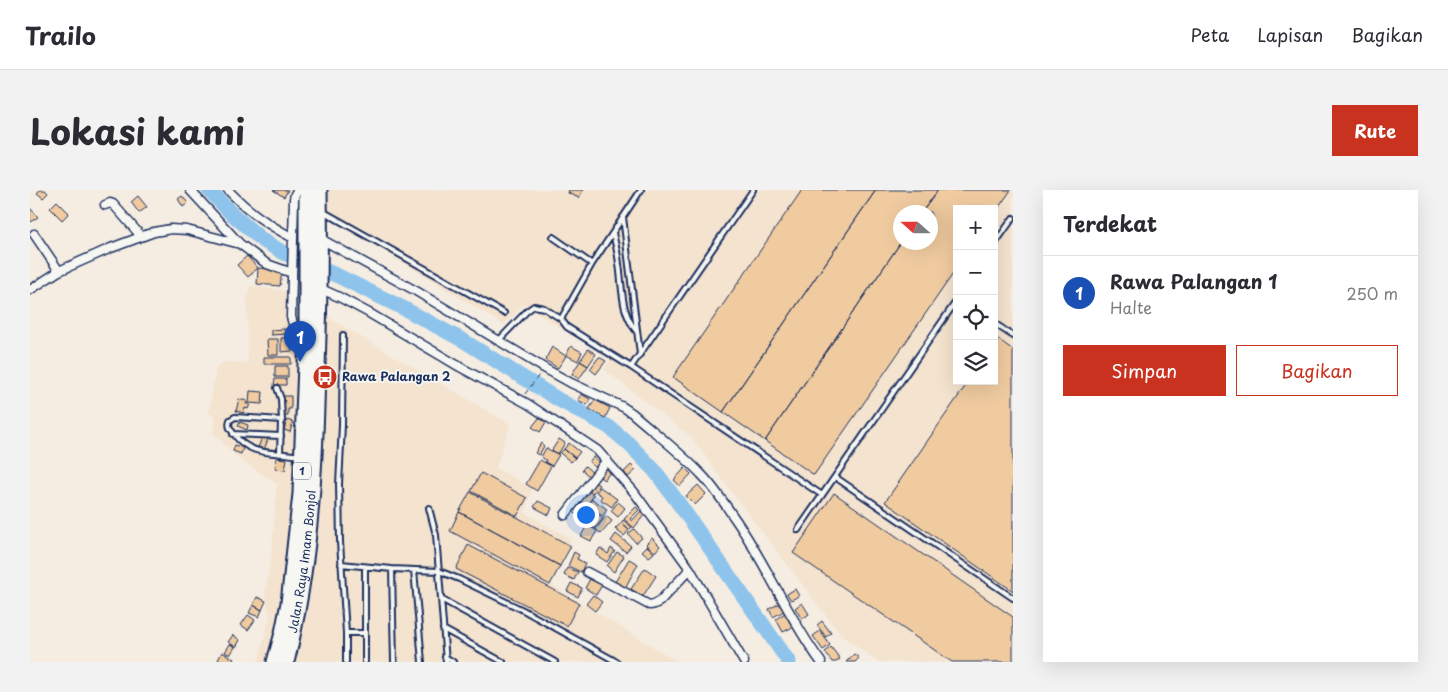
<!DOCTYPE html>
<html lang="id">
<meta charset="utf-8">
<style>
body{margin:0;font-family:"Playpen Sans",sans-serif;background:#f2f2f3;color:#2b2b33}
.controls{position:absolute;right:15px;top:15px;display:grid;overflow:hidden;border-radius:0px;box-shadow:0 5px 20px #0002}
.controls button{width:45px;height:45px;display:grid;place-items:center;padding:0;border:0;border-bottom:1px solid #e1e1e2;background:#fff;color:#2b2b33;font:25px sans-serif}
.compass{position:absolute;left:863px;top:15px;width:45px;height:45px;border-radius:50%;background:#fff;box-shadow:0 5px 20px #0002;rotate:291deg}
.you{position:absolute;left:555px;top:324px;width:18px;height:18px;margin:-12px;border:4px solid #fff;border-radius:50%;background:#1a73e8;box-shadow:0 0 0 8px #1a73e833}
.badge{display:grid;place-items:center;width:32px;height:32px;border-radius:50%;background:#c8321e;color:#fff;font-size:16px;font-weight:700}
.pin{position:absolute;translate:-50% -41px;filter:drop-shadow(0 1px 2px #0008)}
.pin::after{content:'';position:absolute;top:26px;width:18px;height:15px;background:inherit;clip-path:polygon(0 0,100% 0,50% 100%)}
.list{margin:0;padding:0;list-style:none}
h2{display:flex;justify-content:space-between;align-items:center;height:65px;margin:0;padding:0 20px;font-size:21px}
h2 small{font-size:16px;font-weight:400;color:#7c7c81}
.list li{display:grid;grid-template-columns:32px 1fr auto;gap:15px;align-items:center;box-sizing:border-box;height:75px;padding:0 20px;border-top:1px solid #e1e1e2}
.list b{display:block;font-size:19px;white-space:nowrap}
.list p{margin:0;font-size:16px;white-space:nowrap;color:#7c7c81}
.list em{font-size:16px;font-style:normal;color:#7c7c81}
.actions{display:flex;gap:10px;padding:15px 20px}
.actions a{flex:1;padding:11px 0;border:1px solid #c8321e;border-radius:0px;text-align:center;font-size:18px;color:#c8321e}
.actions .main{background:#c8321e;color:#fff}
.icon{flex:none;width:28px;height:28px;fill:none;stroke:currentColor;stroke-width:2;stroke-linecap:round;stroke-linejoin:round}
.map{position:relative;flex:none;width:983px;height:472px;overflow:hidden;border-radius:0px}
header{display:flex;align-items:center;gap:30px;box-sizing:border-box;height:70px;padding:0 25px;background:#fff;border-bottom:1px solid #e1e1e2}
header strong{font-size:24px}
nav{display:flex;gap:28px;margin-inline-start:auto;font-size:18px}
.intro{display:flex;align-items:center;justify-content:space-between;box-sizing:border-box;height:120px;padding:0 30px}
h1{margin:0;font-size:35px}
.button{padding:12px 22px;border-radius:0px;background:#c8321e;color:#fff;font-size:18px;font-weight:700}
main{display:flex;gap:30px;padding:0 30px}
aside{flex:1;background:#fff;border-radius:0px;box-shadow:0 5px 20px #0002}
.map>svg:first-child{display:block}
.built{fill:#f4e3ce;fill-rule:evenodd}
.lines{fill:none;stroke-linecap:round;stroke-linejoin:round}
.river{stroke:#8ec4ec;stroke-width:15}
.building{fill:#f0cba0;stroke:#1b2f5e}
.lane-casing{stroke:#1b2f5e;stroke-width:8}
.street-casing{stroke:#1b2f5e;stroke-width:11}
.highway-casing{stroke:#1b2f5e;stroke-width:19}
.path{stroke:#1b2f5e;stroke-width:1;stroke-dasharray:5 4;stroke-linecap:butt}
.lane{stroke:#f6f6f2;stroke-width:4}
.street{stroke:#f6f6f2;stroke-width:8}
.highway{stroke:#f6f6f2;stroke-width:15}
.labels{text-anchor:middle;stroke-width:4;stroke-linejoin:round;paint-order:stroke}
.shield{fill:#f6f6f2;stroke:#5d6b8a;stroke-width:1}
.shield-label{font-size:11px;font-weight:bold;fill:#1b2f5e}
.poi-label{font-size:12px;font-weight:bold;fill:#1b2f5e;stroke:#f6f6f2;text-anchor:start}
.street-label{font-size:12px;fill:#1b2f5e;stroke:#f6f6f2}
</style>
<header>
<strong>Trailo</strong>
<nav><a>Peta</a><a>Lapisan</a><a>Bagikan</a></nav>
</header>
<div class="intro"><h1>Lokasi kami</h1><a class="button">Rute</a></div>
<main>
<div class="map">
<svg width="983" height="472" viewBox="0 0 983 472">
<rect width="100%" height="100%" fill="#f5ede2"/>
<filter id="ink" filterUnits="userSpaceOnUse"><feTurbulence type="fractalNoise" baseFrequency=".02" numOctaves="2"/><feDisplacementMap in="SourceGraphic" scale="10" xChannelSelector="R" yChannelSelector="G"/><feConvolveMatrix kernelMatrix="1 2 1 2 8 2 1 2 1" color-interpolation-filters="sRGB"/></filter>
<g filter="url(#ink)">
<path class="built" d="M291 0H983V472H848L810 444 701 301 662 248 574 179 581 170 493 114 474 135 293 23ZM927 19H964V191H927ZM871 22H901V52H871Z
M220 96 262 102 285 120 480 234 466 278 502 298 495 323 541 349 520 394 648 472H228L240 427 235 403 242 361 247 294 207 267 183 243 185 229 179 222 186 178 194 172 218 173 217 112Z"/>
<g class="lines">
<path class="river" d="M179 0 200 22 232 50 254 63 308 86 373 118 434 151 529 210 579 237 599 254 625 281 652 318 759 472"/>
</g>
<path class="building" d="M10 0H15L18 3 13 8 7 3Z
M243 0H258L254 7Z
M539 0H553L549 8 538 3Z
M772 0H846L693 222 643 187Z
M846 0H908L892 22H871V52L735 251 693 222Z
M908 0H981L964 24V19H927V78L784 285 735 251 871 52H901V22H892Z
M108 6 117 17 109 23 101 12Z
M152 6 158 13 153 17 148 9Z
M27 11 39 23 32 30 20 18Z
M0 18 8 27 1 32 0 31Z
M217 66 228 78 218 87 207 75Z
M228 78 252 80 250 96 227 94Z
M257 138 264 139 263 147 256 146Z
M255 139 256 144 241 145V140Z
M251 148H262V161L251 162Z
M237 149H248V165H238Z
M968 149 983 160V401L855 312 939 191H964V154Z
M541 156 552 162 548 171 536 165Z
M522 157 536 166 528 178 515 170Z
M558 159 566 164 558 176 550 171Z
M234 167H261V174H234Z
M569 167 576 171 566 184 560 179Z
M550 171 558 176 549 189 542 184Z
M245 176H258V187H245Z
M245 189H256V195H244Z
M220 201 233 202 232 214 219 213Z
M551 204 560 209 557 215 548 210Z
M252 206H261V219H258V226H252Z
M209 209 217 211 216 214H220L218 219 215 218 214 223 206 221Z
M565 210 580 218 575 228 559 219Z
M509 228 516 232 510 242 502 237Z
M257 230 263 232 260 242 254 240Z
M210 232 218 235 217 240 208 236Z
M232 247 238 249 234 260 228 258Z
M529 249 535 253 528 264 522 260Z
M511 253 514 256 509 265 505 263Z
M539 253 550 262 545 268 534 259Z
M205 255 213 258 211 264 203 261Z
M516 258 529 265 522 276 515 272 516 270 511 267Z
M534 259 545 268 541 272 530 263Z
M563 267 571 274 567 279 559 272Z
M246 268 257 269 255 280 245 279Z
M510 270 521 276 507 301 496 294Z
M574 275 581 281 574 290 567 285Z
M601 275 606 280 598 287 594 282Z
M555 276 563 283 560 287 552 280Z
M655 278 661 284 650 296 644 290Z
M451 283 497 308 487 326 441 301Z
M563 291 569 295 563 303 557 299Z
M668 295 676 304 665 315 656 306Z
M570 297 587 309 582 317 570 309 572 306 566 302Z
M556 300 564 305 556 316 549 311Z
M440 302 541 356 530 376 429 322Z
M804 303 983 427V472H922L763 363Z
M562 309 577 319 573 326 557 316Z
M508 311 522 318 519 325 504 317Z
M547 311 560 320 554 329 540 320Z
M588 312 595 318 588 327 581 321Z
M606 317 609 320 600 329 602 331 611 321 615 324 604 338 594 329Z
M429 322 530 376 520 395 420 341Z
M569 325 573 328 565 339 562 336Z
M576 326 582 331 571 344 566 339Z
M593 330 602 337 599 340 591 333Z
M591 333 599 340 594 346 585 339Z
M557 335 567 341 561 351 551 346Z
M604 339 612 348 606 353 598 344Z
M586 344 601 356 596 362 581 351Z
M622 348 630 356 625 362 616 354Z
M438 355 549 413 537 436 426 379Z
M617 356 624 363 619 367 612 361Z
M570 358 578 364 581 358 585 361 577 372 566 365Z
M544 362 549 365 547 369 555 373 551 382 538 376Z
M587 362 594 366 584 382 577 376Z
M599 369 608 374 595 398 585 392Z
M537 378 548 382 544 390 534 385Z
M615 378 626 386 613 406 601 399Z
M560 389 572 395 566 405 555 398Z
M541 393 552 398 548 407 537 401Z
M765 399 769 406 761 410 757 404Z
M563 405 572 412 565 421 556 414Z
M227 407 236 411 232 420 223 415Z
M750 413 754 421 743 427 739 419Z
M772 413 779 424 772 429 765 418Z
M223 415 232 420 229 427 219 423Z
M755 423 763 437 753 442 746 429Z
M218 425 225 430 218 440 211 435Z
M792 431 801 443 796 447 787 435Z
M790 441 800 455 793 460 783 446Z
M203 445 210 450 206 457 198 452Z
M200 454 205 457 200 465 195 462Z
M801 457 810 469 806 472H802L795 462Z
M192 462 204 469 202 472H192L188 470Z
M824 464 829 468 825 472H816Z"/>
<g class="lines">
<defs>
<path id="lane" d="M611 0 562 74 531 129 537 137 601 177 792 305
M294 22 474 123
M593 27 610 164
M583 43C585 53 588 63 589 74 593 100 590 121 607 142
M523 47 562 74
M964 55 983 28
M964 133 983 146
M313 145 312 235 309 294 310 352 316 443V472
M469 150 497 121 504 116 514 118 531 129
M601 177 723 0
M247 198 251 209 252 231
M203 244 251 246
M250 264 251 230 205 227 200 230C198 236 200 239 204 244 220 267 244 261 269 266
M805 287 983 408
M399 318 406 345 416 472
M768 340 927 110
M311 374 362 379 409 381 429 389 493 420 587 472
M362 379 364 472
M384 380 392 472
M411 409 525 472
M413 439 473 472
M316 443H335
M415 467 423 472
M335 472V377"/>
<path id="street" d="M160 0 210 54 237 74 262 83
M198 0C219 22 237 34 263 48
M268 0 265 4 264 9 261 127 264 137 277 148
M75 15 80 13 83 14 111 46
M4 44 29 81
M289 48 386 101 514 178 541 193 593 217 602 223C625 243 650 262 671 284 683 296 693 311 703 326 736 372 757 426 791 472
M289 98 309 107 339 123 430 177 498 214 567 260 604 302 660 379 714 472
M0 100 29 81 81 58 124 42 141 39 157 40 210 54
M535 325 577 270
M557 382 619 415C624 415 626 414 630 411L660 379"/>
<g id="highway">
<path d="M245 472 253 443 259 413 271 304 277 148V0"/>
<path id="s1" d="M256 472C280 376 285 277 287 178 289 119 290 60 289 0"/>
</g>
</defs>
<use href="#lane" class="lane-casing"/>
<use href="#street" class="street-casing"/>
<use href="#highway" class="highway-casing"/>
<path class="path" d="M495 204 509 185"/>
<use href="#lane" class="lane"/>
<use href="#street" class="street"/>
<use href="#highway" class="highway"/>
</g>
</g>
<defs>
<symbol id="bus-disc" viewBox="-11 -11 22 22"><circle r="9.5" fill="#c8321e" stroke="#f6f6f2"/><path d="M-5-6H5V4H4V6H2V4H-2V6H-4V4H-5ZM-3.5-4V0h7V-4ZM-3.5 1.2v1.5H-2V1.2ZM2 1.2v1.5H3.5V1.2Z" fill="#fff"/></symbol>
</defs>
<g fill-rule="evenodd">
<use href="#bus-disc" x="281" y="173" width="28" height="28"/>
</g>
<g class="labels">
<rect class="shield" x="263" y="272.5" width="18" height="17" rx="4"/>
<g class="shield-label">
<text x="272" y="285">1</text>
</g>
<g class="poi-label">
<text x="312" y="191">Rawa Palangan 2</text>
</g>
<g class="street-label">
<text dy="4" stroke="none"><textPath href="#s1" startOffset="102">Jalan Raya Imam Bonjol</textPath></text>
</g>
</g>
</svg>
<div class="controls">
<button>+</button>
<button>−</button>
<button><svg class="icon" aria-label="locate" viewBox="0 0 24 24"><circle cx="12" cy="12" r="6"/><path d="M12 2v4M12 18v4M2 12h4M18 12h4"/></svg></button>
<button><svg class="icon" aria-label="layers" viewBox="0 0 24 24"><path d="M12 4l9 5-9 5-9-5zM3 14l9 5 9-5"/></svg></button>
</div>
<svg class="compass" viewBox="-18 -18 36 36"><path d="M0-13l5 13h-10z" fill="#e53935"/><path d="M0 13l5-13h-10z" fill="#7c7c81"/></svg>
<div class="you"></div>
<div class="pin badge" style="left:270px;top:172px;background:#1a4fb4">1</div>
</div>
<aside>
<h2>Terdekat<small></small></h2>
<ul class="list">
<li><span class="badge" style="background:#1a4fb4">1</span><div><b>Rawa Palangan 1</b><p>Halte</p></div><em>250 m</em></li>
</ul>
<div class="actions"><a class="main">Simpan</a><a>Bagikan</a></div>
</aside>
</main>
